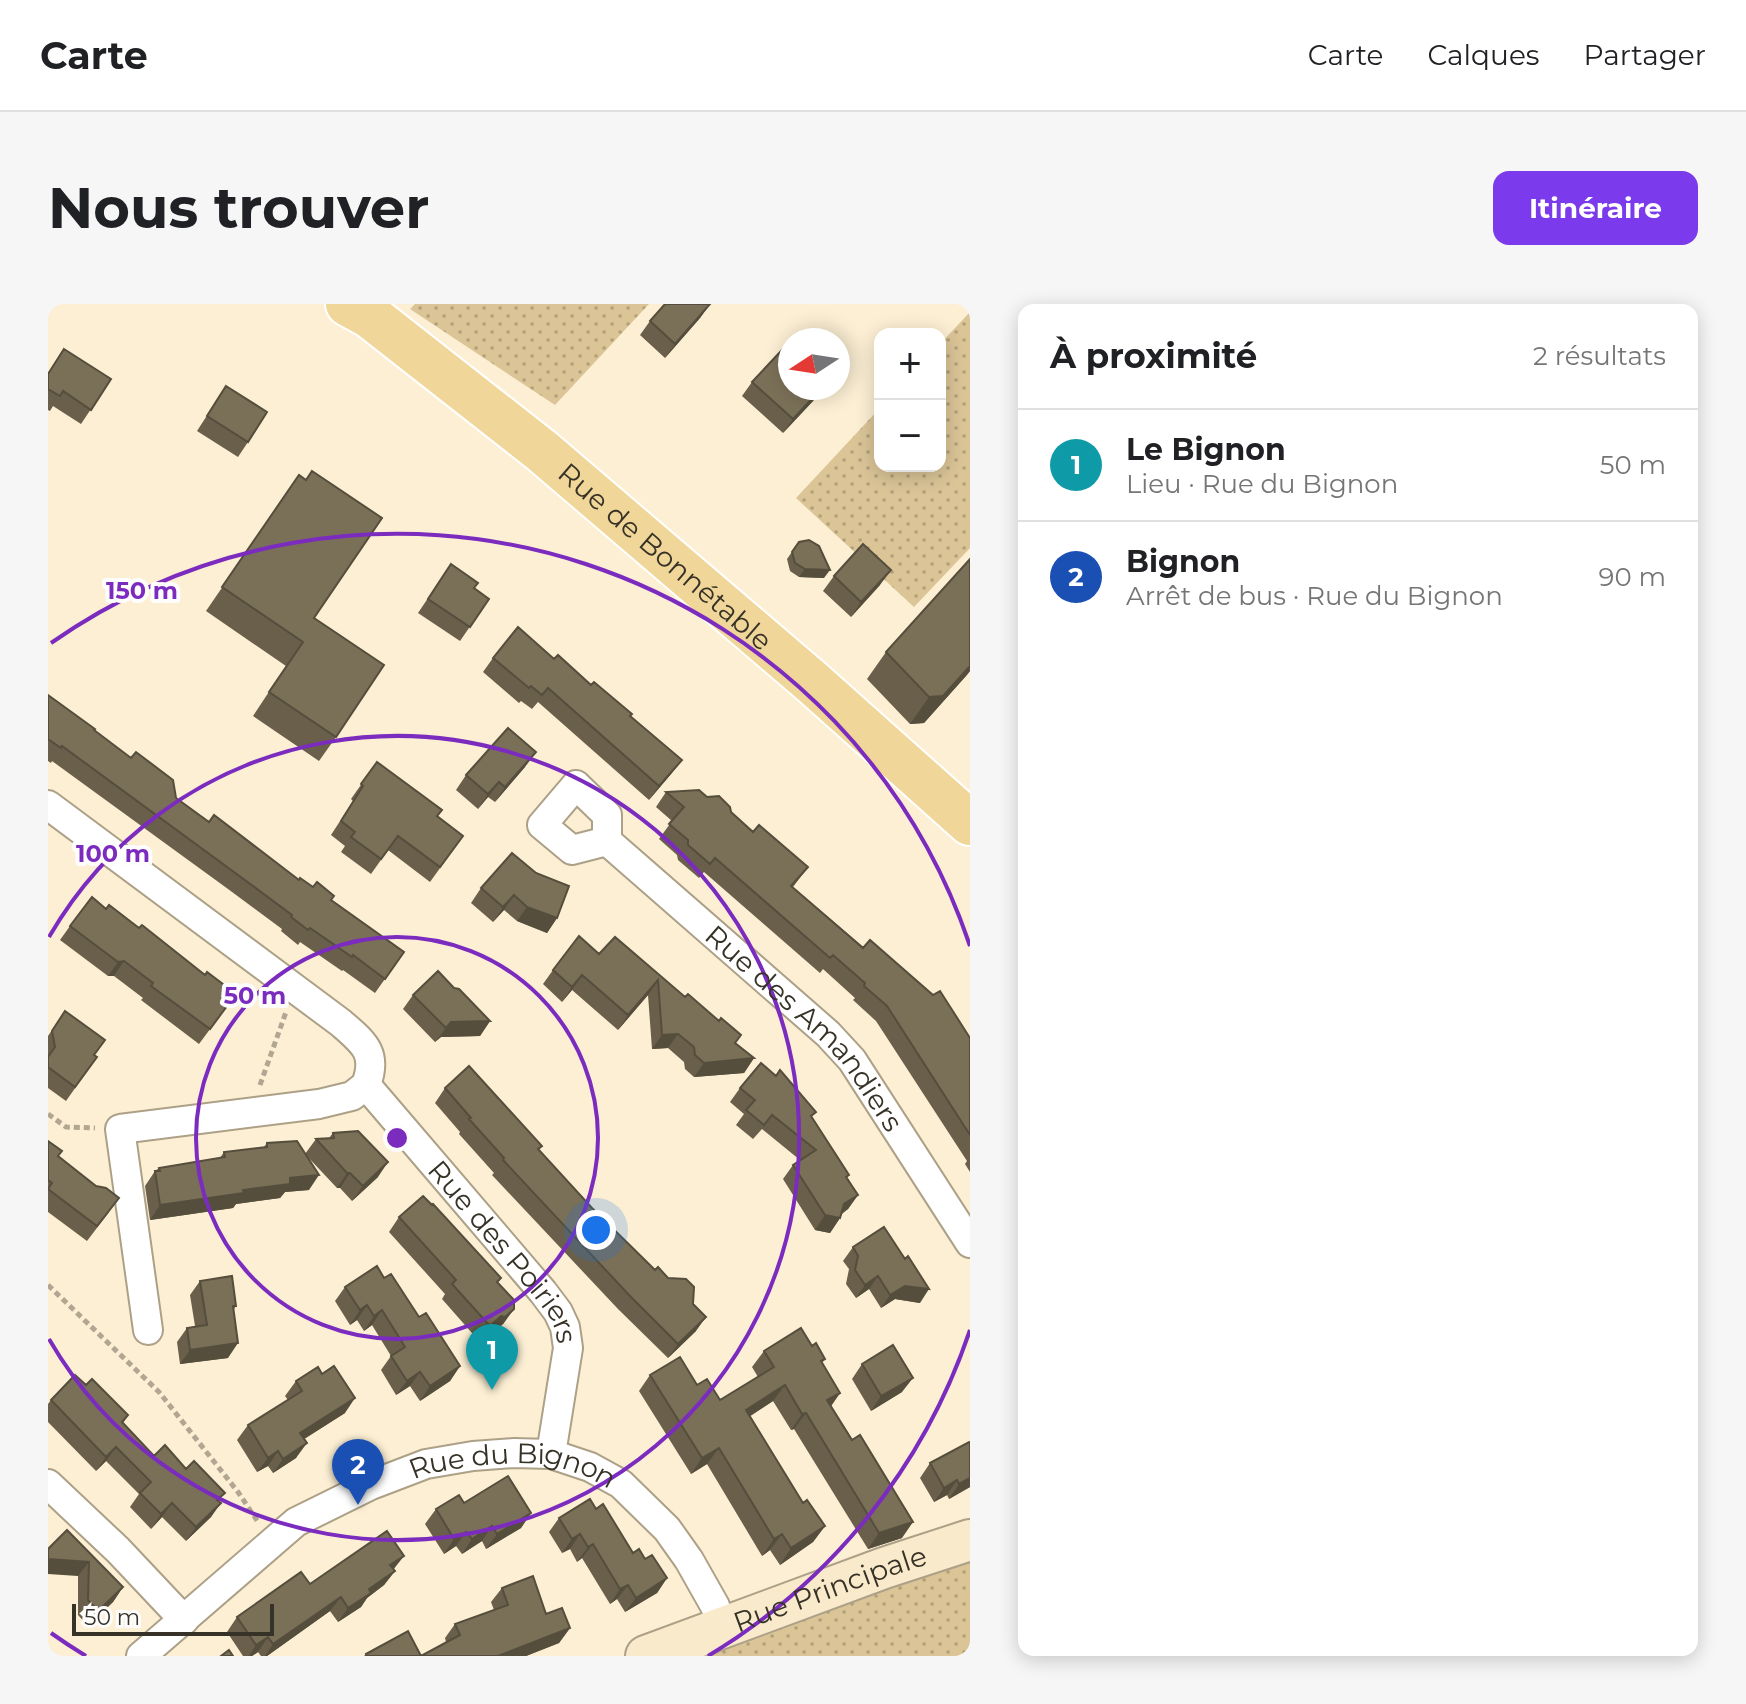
<!DOCTYPE html>
<html lang="fr">
<meta charset="utf-8">
<style>
body{margin:0;font-family:Montserrat,sans-serif;background:#f6f6f6;color:#202124}
.controls{position:absolute;right:24px;top:24px;display:grid;overflow:hidden;border-radius:16px;box-shadow:0 4px 20px #0003}
.controls button{width:72px;height:72px;display:grid;place-items:center;padding:0;border:0;border-bottom:2px solid #e0e0e0;background:#fff;color:#202124;font:40px sans-serif}
.compass{position:absolute;left:730px;top:24px;width:72px;height:72px;border-radius:50%;background:#fff;box-shadow:0 4px 20px #0003;rotate:258deg}
.scale{position:absolute;left:24px;bottom:20px;width:202px;box-sizing:border-box;padding-left:8px;border:4px solid #373227;border-top:0;font-size:22px;line-height:28px;white-space:nowrap;color:#373227;-webkit-text-stroke:6px #fdfdfd;paint-order:stroke}
.you{position:absolute;left:548px;top:926px;width:28px;height:28px;margin:-20px;border:6px solid #fff;border-radius:50%;background:#1a73e8;box-shadow:0 0 0 12px #1a73e833}
.badge{display:grid;place-items:center;width:52px;height:52px;border-radius:50%;background:#7c3aed;color:#fff;font-size:26px;font-weight:700}
.pin{position:absolute;translate:-50% -66px;filter:drop-shadow(0 2px 4px #0008)}
.pin::after{content:'';position:absolute;top:42px;width:28px;height:24px;background:inherit;clip-path:polygon(0 0,100% 0,50% 100%)}
.list{margin:0;padding:0;list-style:none}
h2{display:flex;justify-content:space-between;align-items:center;height:104px;margin:0;padding:0 32px;font-size:34px}
h2 small{font-size:26px;font-weight:400;color:#757577}
.list li{display:grid;grid-template-columns:52px 1fr auto;gap:24px;align-items:center;box-sizing:border-box;height:112px;padding:0 32px;border-top:2px solid #e0e0e0}
.list b{display:block;font-size:30px;white-space:nowrap}
.list p{margin:0;font-size:26px;white-space:nowrap;color:#757577}
.list em{font-size:26px;font-style:normal;color:#757577}
.map{position:relative;flex:none;width:922px;height:1352px;overflow:hidden;border-radius:16px}
header{display:flex;align-items:center;gap:48px;box-sizing:border-box;height:112px;padding:0 40px;background:#fff;border-bottom:2px solid #e0e0e0}
header strong{font-size:38px}
nav{display:flex;gap:44px;margin-inline-start:auto;font-size:28px}
.intro{display:flex;align-items:center;justify-content:space-between;box-sizing:border-box;height:192px;padding:0 48px}
h1{margin:0;font-size:56px}
.button{padding:20px 36px;border-radius:16px;background:#7c3aed;color:#fff;font-size:28px;font-weight:700}
main{display:flex;gap:48px;padding:0 48px}
aside{flex:1;background:#fff;border-radius:16px;box-shadow:0 4px 20px #0003}
.map>svg:first-child{display:block}
.grass{fill:url(#grass-dots)}
.lines{fill:none;stroke-linecap:round;stroke-linejoin:round}
.street-casing{stroke:#aca087;stroke-width:32}
.secondary-casing{stroke:#aca087;stroke-width:44}
.primary-casing{stroke:#fff;stroke-width:48}
.path{stroke:#b0a691;stroke-width:5;stroke-dasharray:6 4;stroke-linecap:butt}
.street{stroke:#fff;stroke-width:28}
.secondary{stroke:#f8eacb;stroke-width:40}
.primary{stroke:#f0d698;stroke-width:44}
.wall{fill:#695f4b}
.shaded-wall{fill:#554e3d}
.building{fill:#7a6f57;stroke:#554e3d;stroke-width:2}
.ring{fill:none;stroke:#7b2cbf;stroke-width:4}
.labels{text-anchor:middle;stroke-width:8;stroke-linejoin:round;paint-order:stroke}
.street-label{font-size:28px;fill:#373227;stroke:#fdfdfd}
.centre{fill:#7b2cbf;stroke:#fdfdfd;stroke-width:4}
.ring-label{font-size:24px;text-anchor:middle;font-weight:bold;fill:#7b2cbf;stroke:#fdfdfd;stroke-width:8;stroke-linejoin:round;paint-order:stroke}
</style>
<header>
<strong>Carte</strong>
<nav><a>Carte</a><a>Calques</a><a>Partager</a></nav>
</header>
<div class="intro"><h1>Nous trouver</h1><a class="button">Itinéraire</a></div>
<main>
<div class="map">
<svg width="922" height="1352" viewBox="0 0 922 1352">
<defs>
<pattern id="grass-dots" width="8" height="8" patternUnits="userSpaceOnUse" patternTransform="scale(2)"><rect width="8" height="8" fill="#dbc597"/><path d="M2 2h.1M6 6h.1" fill="none" stroke="#b2a17b" stroke-width="1.8" stroke-linecap="round"/></pattern>
</defs>
<rect width="100%" height="100%" fill="#fcefd4"/>
<path class="grass" d="M367 0H601L507 101 362 5Z
M922 8V244L866 303 748 194 832 104V162H892V40Z
M922 1228V1352H614Z"/>
<g class="lines">
<defs>
<g id="street">
<path id="s1" d="M0 501 293 719C316 739 330 749 318 781L495 988 510 1008 517 1023 520 1044 503 1150"/>
<path id="s2" d="M559 537 524 546 494 521 528 481 559 511V537L780 730 804 756 922 939"/>
<path d="M100 1026 72 825 271 800 304 792 318 781"/>
<path d="M0 1180 70 1246 136 1316"/>
<path id="s3" d="M93 1352 248 1218 323 1181 378 1160 425 1152 466 1149 503 1150 542 1163 573 1180 619 1225 641 1256 667 1302 674 1324"/>
</g>
<g id="secondary">
<path id="s4" d="M598 1352 836 1264 922 1236"/>
</g>
<g id="primary">
<path id="s5" d="M300 0 322 12 494 147 764 378 922 519"/>
</g>
</defs>
<use href="#street" class="street-casing"/>
<use href="#secondary" class="secondary-casing"/>
<use href="#primary" class="primary-casing"/>
<path class="path" d="M212 781 238 708
M0 810 18 823 47 824
M0 981 111 1088 190 1188 210 1218"/>
<use href="#street" class="street"/>
<use href="#secondary" class="secondary"/>
<use href="#primary" class="primary"/>
</g>
<path class="wall" d="M662 0 652 14 617 54 592 31 602 17Z
M16 45 63 75 33 120 5 102 2 107 0 106V69Z
M704 78 774 84 765 97 735 129 694 92Z
M178 82 200 138 190 153 149 127Z
M251 171 266 314 288 433 271 457 205 412 238 362 158 307Z
M751 238 776 274 751 273 742 267 739 255Z
M922 255V367L876 419 862 420 819 375 838 348Z
M403 260 426 284 441 295 412 337 370 309Z
M786 272 832 281 803 313 775 287Z
M445 354 506 355 543 381 634 456 623 470 601 496 490 398 484 405 473 397 471 399 435 368Z
M0 391 46 426 128 494 161 518 283 596 356 648 327 689 295 666 294 667 252 638 250 641 233 627 234 625 180 585 4 457 3 459 0 457Z
M329 458 389 512 405 546 382 578 340 546 323 570 293 548 297 542 283 531 305 497 303 495Z
M477 463 447 498 440 493 430 505 408 486 418 471Z
M618 488 659 493 683 508 705 528 760 563 745 583 922 734V868L917 860 919 857 828 717 805 696 807 694 775 665 772 669 656 568 651 574 630 556 629 551 611 535 624 517 608 503Z
M488 569 509 614 499 629 469 617 456 606 445 618 423 599 433 584Z
M58 605 91 624 157 671 188 690 151 740 93 696 95 694 66 672H60L12 636 22 622Z
M567 633 688 739 706 754 696 769 646 773 637 765 636 758 620 744 604 745 600 691 570 726 524 686 514 698 495 680 505 666 551 650Z
M406 684 442 717 432 732 393 733 387 738 355 705 365 691Z
M17 707 46 752 49 753 18 797 0 784V732Z
M397 784 494 842 491 846 544 904 607 966 645 1000 648 1027 620 1054 570 1005 444 871 446 869 411 830 412 828 387 799Z
M692 784 764 814 810 891 800 905 794 910 792 914 782 929 767 926 735 875 745 861 752 856 714 825 705 835 688 821 696 810 682 798Z
M285 829 330 873 304 897 292 884H289L257 850 261 886 237 888 232 894 188 900 185 904 102 916 97 882 107 867 111 864 172 854 176 848 216 843 219 839 257 850 268 835 281 834Z
M0 837 10 852 61 908 39 937 0 908Z
M351 913 453 974 450 978 456 1019 447 1027H442L431 1037 394 995 397 990 341 928Z
M805 943 872 999 847 995 833 1004 821 985 808 994 798 980 801 965 795 957Z
M336 974 371 1013 412 1062 402 1077 372 1097 362 1082 348 1091 333 1066 343 1052 324 1021 316 1027 309 1016 302 1021 287 997 297 983Z
M152 977 188 1002 186 1005 180 1054 132 1060 129 1038 139 1024 147 1022 142 991Z
M764 1042 777 1055 774 1059 792 1089 783 1102 854 1234 820 1245 746 1125 743 1126 725 1097 702 1112 755 1199 777 1222 765 1238 732 1261 722 1246 714 1252 659 1160 643 1170 591 1087 602 1071 649 1081 672 1096 710 1073 704 1063 716 1047Z
M814 1060 854 1088 823 1107 804 1075Z
M248 1077 297 1109 256 1135 248 1154 225 1169 220 1162 209 1168 189 1136 200 1121 240 1096 237 1092Z
M38 1081 80 1111 75 1119 106 1152 138 1165 172 1198 163 1213 138 1237 114 1213 103 1225 82 1203 91 1190 58 1157 48 1167 0 1118V1100L3 1096Z
M882 1159 922 1183 901 1195 899 1191 886 1198 872 1174Z
M416 1199 483 1209 473 1224 438 1245 434 1237 414 1250 408 1242 396 1250 377 1220 388 1205Z
M548 1205 585 1249 597 1255 619 1274 609 1289 577 1308 569 1295 562 1300 534 1254 529 1258 522 1245 514 1249 501 1228 511 1214Z
M19 1226 75 1283 65 1298 40 1322 30 1311V1272Z
M346 1266 347 1267 336 1281 319 1294 313 1303 290 1318 282 1307 219 1352H213L210 1348 204 1352H195L179 1328 189 1313 262 1280Z
M454 1284 522 1324 511 1339 478 1352H316L318 1350 373 1352 398 1338 397 1334 407 1320 446 1306 443 1298Z"/>
<path class="shaded-wall" d="M662 0 652 14 617 54 627 40Z
M774 84 765 97 735 129 745 115Z
M757 265 782 266 776 274 751 273Z
M843 266 832 281 803 313 813 298Z
M922 362V367L919 371 876 419 862 420 881 393Z
M488 448 477 463 447 498 457 483Z
M634 456 623 470 601 496 611 482Z
M451 478 440 493 430 505 440 490Z
M466 591 456 606 445 618 455 603Z
M479 603 509 614 499 629 469 617Z
M76 657 66 672H60L70 658Z
M534 671 524 686 514 698 524 683Z
M610 676 600 691 570 726 580 711Z
M442 717 432 732 393 733 387 738 403 718Z
M630 730 620 744 604 745 614 731Z
M706 754 696 769 646 773 656 759Z
M340 858 330 873 304 897 315 882Z
M299 869H302L292 884H289Z
M271 871 261 886 237 888 232 894 188 900 185 904 102 916 112 901 195 886 242 874Z
M810 891 800 905 788 913 792 914 782 929 767 926 777 911Z
M830 972 821 985 808 994 817 981Z
M857 982 881 985 872 999 847 995 833 1004 842 991Z
M319 1001 309 1016 302 1021 312 1006Z
M466 1005 456 1019 447 1027H442L431 1037 442 1022 453 1012Z
M334 1006 324 1021 316 1027 326 1012Z
M658 1013 648 1027 620 1054 630 1040Z
M190 1039 180 1054 132 1060 142 1046Z
M412 1062 402 1077 372 1097 382 1082Z
M372 1068 362 1082 348 1091 359 1077Z
M865 1074 854 1088 823 1107 833 1092Z
M737 1081 725 1097 687 1122 698 1106Z
M792 1089 781 1105 779 1096Z
M307 1094 297 1109 242 1144 252 1129Z
M758 1109 746 1125 743 1126 754 1110Z
M259 1139 248 1154 225 1169 235 1155Z
M68 1143 58 1157 48 1167 58 1153Z
M671 1144 659 1160 643 1170 654 1154Z
M230 1147 220 1162 209 1168 220 1154Z
M922 1174V1183L901 1195 911 1180Z
M909 1176 899 1191 886 1198 896 1184Z
M124 1199 114 1213 103 1225 113 1210Z
M173 1199 163 1213 138 1237 148 1223Z
M483 1209 473 1224 438 1245 449 1230Z
M865 1218 854 1234 820 1245 831 1229Z
M444 1222 434 1237 414 1250 424 1235Z
M777 1222 765 1238 732 1261 743 1244Z
M418 1228 408 1242 396 1250 406 1235Z
M532 1230 522 1245 514 1249 524 1235Z
M734 1230 722 1246 714 1252 726 1235Z
M545 1240 534 1254 529 1258 540 1243Z
M356 1252 345 1266 342 1261Z
M0 1255 41 1258 30 1272 0 1270Z
M347 1267 336 1281 319 1294 313 1303 290 1318 300 1304 321 1285Z
M619 1274 609 1289 577 1308 588 1294Z
M580 1281 569 1295 562 1300 572 1285Z
M75 1283 65 1298 40 1322 50 1307Z
M293 1293 282 1307 219 1352H217L225 1340Z
M522 1324 511 1339 478 1352H450Z
M220 1333 210 1348 204 1352H201L208 1341Z"/>
<path class="building" d="M617 0H662L627 40 602 17Z
M16 45 63 75 43 106 15 87 12 92 0 85V70Z
M734 46 742 53V84H774L745 115 704 78Z
M178 82 219 108 200 138 159 112Z
M264 167 334 214 266 314 336 361 288 433 221 388 255 338 174 283 251 171 258 176Z
M761 236 771 242 782 266 757 265 747 259 744 248 751 238Z
M815 240 843 266 813 298 786 272Z
M922 255V362L895 392 881 393 838 348Z
M403 260 430 279 426 284 441 295 422 323 380 295Z
M470 323 506 355 510 351 543 381 546 378 584 410 582 412 634 456 611 482 500 384 494 391 483 382 481 384 445 354Z
M0 391 47 425 46 426 83 454 88 448 125 476 128 494 161 518 166 511 251 576 252 574 265 583 269 578 286 592 283 596 356 648 337 675 305 651 304 653 262 624 260 626 243 613 244 611 190 571 14 442 13 444 0 435Z
M460 424 488 448 457 483 451 478 440 490 418 471Z
M329 458 394 506 389 512 415 532 392 563 350 532 333 555 303 533 307 528 293 517 315 482 313 480Z
M651 486 659 493 671 492 682 503 683 508 705 528 711 521 760 563 743 582 815 644 822 636 885 691 892 687 922 734V831L839 702 816 682 817 679 785 651 782 654 667 554 662 560 640 541V536L621 520 636 503 618 488Z
M464 549 488 569 521 582 509 614 479 603 466 591 455 603 433 584Z
M44 593 58 605 61 601 91 624 94 621 157 671 159 668 188 690 162 725 103 682 105 679 76 657 70 658 22 622Z
M531 632 551 650 567 633 637 693 640 690 671 717 673 714 693 731 687 739 706 754 656 759 647 751 646 743 630 730 614 731 610 676 580 711 534 671 524 683 505 666Z
M390 667 406 684 411 685 442 717 403 718 398 724 365 691Z
M17 707 57 736 46 751 49 753 27 783 0 763V753L7 743 4 727Z
M713 759 728 772 732 766 768 808 763 812 801 871 798 873 810 891 796 900 792 914 777 911 745 861 768 846 724 811 716 821 698 806 707 796 692 784Z
M421 762 494 842 490 845 544 904 607 966 610 963 620 974 638 975 646 983 645 1000 658 1013 630 1040 581 991 455 856 456 854 421 815 423 814 397 784Z
M310 827 340 858 315 882 302 869H299L268 835 286 834 285 829Z
M0 837 14 847 10 852 48 882 58 884 71 894 49 922 0 885 4 879 0 876Z
M249 837 271 871 242 874V880L195 886 196 889 112 901 107 867H112L111 864 177 853 176 848 219 843V839Z
M375 892 384 901 385 900 453 974 449 978 466 996V1005L457 1013 453 1012 442 1022 404 980 408 976 351 913Z
M836 923 857 955 860 952 881 985 857 982 842 991 830 972 817 981 807 966 810 952 805 943Z
M329 962 336 974 343 970 371 1013 378 1009 412 1062 382 1082 372 1068 359 1077 343 1052 357 1043 334 1006 326 1012 319 1001 312 1006 297 983Z
M184 972 188 1002H185L190 1039 142 1046 139 1024 159 1021 152 977Z
M753 1024 764 1042 768 1039 777 1055 773 1057 792 1089 779 1096 804 1136 812 1131 865 1218 831 1229 758 1109 754 1110 737 1081 698 1106 755 1199 759 1196 777 1222 743 1244 734 1230 726 1235 671 1144 654 1154 602 1071 632 1053 649 1081 659 1075 672 1096 726 1063 716 1047Z
M845 1041 865 1074 833 1092 814 1060Z
M286 1062 307 1094 252 1129 259 1139 235 1155 230 1147 220 1154 200 1121 254 1087 248 1077 270 1063 274 1070Z
M27 1071 38 1081 44 1075 80 1111 74 1118 106 1152 117 1141 138 1165 146 1157 177 1189 169 1196 173 1199 148 1223 124 1199 113 1210 92 1189 103 1178 68 1143 58 1153 3 1096Z
M921 1138 922 1140V1174L911 1180 909 1176 896 1184 882 1159Z
M460 1172 483 1209 449 1230 444 1222 424 1235 418 1228 406 1235 388 1205 411 1191 416 1199Z
M542 1195 548 1205 555 1200 585 1249 591 1245 597 1255 604 1251 619 1274 588 1294 580 1281 572 1285 545 1240 540 1243 532 1230 524 1235 511 1214Z
M19 1226 75 1283 50 1307 40 1296 41 1258 0 1255V1245Z
M339 1227 356 1252 342 1261 347 1267 321 1285 323 1289 300 1304 293 1293 225 1340 220 1333 208 1341 189 1313 253 1268 262 1280Z
M485 1272 498 1310 514 1304 522 1324 450 1352H319L318 1350 360 1327 373 1352 412 1331 407 1320 460 1301 454 1284Z
M181 1346 185 1352H173Z"/>
<g class="ring">
<circle cx="349" cy="834" r="201"/>
<path d="M1 633A402 402 0 1 1 1 1035"/>
<path d="M922 1026A604 604 0 0 1 660 1352M38 1352A604 604 0 0 1 3 1329M3 339A604 604 0 0 1 922 642"/>
</g>
<g class="labels">
<g class="street-label">
<text dy="10" stroke="none"><textPath href="#s5" startOffset="406">Rue de Bonnétable</textPath></text>
<text dy="10" stroke="none"><textPath href="#s2" startOffset="470">Rue des Amandiers</textPath></text>
<text dy="10" stroke="none"><textPath href="#s1" startOffset="656">Rue des Poiriers</textPath></text>
<text dy="10" stroke="none"><textPath href="#s3" startOffset="436">Rue du Bignon</textPath></text>
<text dy="10" stroke="none"><textPath href="#s4" startOffset="196">Rue Principale</textPath></text>
</g>
</g>
<circle cx="349" cy="834" r="12" class="centre"/>
<g class="ring-label">
<text x="94" y="295">150 m</text>
<text x="65" y="558">100 m</text>
<text x="207" y="700">50 m</text>
</g>
</svg>
<div class="controls">
<button>+</button>
<button>−</button>
</div>
<svg class="compass" viewBox="-18 -18 36 36"><path d="M0-13l5 13h-10z" fill="#e53935"/><path d="M0 13l5-13h-10z" fill="#757577"/></svg>
<div class="scale">50 m</div>
<div class="you"></div>
<div class="pin badge" style="left:444px;top:1086px;background:#0f9aa8">1</div>
<div class="pin badge" style="left:310px;top:1201px;background:#1a4fb4">2</div>
</div>
<aside>
<h2>À proximité<small>2 résultats</small></h2>
<ul class="list">
<li><span class="badge" style="background:#0f9aa8">1</span><div><b>Le Bignon</b><p>Lieu · Rue du Bignon</p></div><em>50 m</em></li>
<li><span class="badge" style="background:#1a4fb4">2</span><div><b>Bignon</b><p>Arrêt de bus · Rue du Bignon</p></div><em>90 m</em></li>
</ul>
</aside>
</main>
